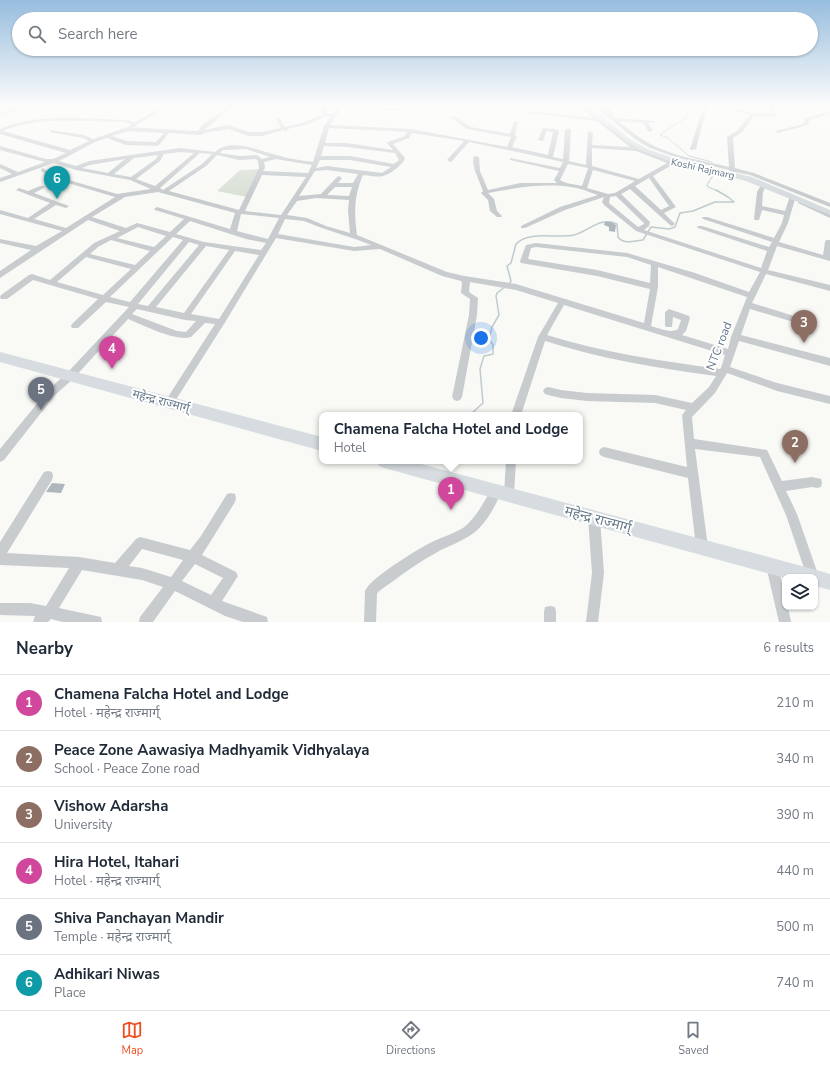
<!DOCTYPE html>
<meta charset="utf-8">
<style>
body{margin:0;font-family:"Nunito Sans","Noto Sans Devanagari",sans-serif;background:#f2f2f3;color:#1f2937}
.controls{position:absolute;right:12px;bottom:12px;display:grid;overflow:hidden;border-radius:8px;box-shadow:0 1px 3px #0004}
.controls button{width:36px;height:36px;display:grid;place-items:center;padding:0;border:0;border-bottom:1px solid #e0e1e3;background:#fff;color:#1f2937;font:20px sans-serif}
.you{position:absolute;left:481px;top:338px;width:14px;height:14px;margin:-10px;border:3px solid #fff;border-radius:50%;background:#1a73e8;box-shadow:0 0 0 6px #1a73e833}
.badge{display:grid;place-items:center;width:26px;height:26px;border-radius:50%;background:#ef4e1f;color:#fff;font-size:13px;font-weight:700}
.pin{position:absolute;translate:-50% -33px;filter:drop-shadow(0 1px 2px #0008)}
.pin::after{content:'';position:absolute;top:21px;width:14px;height:12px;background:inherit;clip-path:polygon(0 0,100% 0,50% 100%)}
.popup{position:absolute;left:319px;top:412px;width:264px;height:52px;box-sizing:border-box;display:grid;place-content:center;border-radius:8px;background:#fff;filter:drop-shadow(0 1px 3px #0005);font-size:13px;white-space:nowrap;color:#747a83}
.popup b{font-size:15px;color:#1f2937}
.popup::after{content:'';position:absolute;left:50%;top:100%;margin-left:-8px;border:8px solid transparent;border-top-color:#fff}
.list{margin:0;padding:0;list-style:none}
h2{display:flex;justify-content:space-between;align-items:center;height:52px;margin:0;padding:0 16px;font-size:17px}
h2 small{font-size:13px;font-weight:400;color:#747a83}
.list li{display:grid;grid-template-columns:26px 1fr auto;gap:12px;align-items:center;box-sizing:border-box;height:56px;padding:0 16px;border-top:1px solid #e0e1e3}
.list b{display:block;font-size:15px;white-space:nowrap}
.list p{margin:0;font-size:13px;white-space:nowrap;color:#747a83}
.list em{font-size:13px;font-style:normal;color:#747a83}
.icon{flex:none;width:22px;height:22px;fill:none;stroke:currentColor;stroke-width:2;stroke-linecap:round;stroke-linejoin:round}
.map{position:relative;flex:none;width:830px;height:622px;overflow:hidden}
.search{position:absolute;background:#fff;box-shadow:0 1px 3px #0004;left:12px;right:12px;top:12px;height:44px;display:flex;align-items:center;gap:10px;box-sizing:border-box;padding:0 14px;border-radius:22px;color:#747a83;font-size:15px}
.sheet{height:388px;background:#fff}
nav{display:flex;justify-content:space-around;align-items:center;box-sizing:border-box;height:56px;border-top:1px solid #e0e1e3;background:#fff;font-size:11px;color:#747a83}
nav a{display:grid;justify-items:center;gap:2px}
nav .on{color:#ef4e1f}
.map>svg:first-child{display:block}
.green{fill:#dae1d6}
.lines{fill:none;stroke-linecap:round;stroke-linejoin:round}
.stream-far1{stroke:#bfcbcf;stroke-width:1}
.stream{stroke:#bfcbcf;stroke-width:1.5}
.building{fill:#aeb7bd}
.minor{fill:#c8cccf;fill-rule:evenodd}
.major{fill:#d6dce0;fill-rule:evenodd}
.highway{fill:#d6dce0;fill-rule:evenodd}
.labels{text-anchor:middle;stroke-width:4;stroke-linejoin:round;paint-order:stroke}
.far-street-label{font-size:10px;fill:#657989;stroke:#fff}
.street-label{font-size:12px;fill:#657989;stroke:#fff}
.near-street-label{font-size:14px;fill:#657989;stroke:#fff}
</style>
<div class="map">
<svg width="830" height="622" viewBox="0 0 830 622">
<rect width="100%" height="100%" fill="#f9f9f6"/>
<path class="green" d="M260 169 247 197 217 191 240 170Z"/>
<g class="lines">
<path class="stream-far1" d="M637 106 647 109 656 107 688 111V116L680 122
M326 113 328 106
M677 123 660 135 668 138 689 156 712 162
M714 174 707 185 708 187 718 191"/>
<path class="stream" d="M509 284 511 281 507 266 511 263 516 244C530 230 556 239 574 235 589 231 600 216 617 224L618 237C624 245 634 241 643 240L651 227 669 229 675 227 680 213 693 211 715 202H734L728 197 716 190
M470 415 483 403 480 369 484 356 493 354V345L489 339 492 327 499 315 496 296 497 293 505 287"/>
</g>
<path class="building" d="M605 222H611L616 225 615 232 609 231V227L604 225Z
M52 483 65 484 61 493 46 492Z"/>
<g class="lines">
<path class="minor" d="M14 106H19L9 114 0 115V113L6 112Z
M34 106 111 107 113 108 111 109H63L36 107Z
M163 106H168L132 128 129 126 131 124 126 122C88 122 39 115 3 131L70 150 89 141 83 138 50 132V130L84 135 93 139 128 127 194 131H198L202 125 229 106H234L204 130 228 125 249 132H262L281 128 276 119V118H280L285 127 305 122 323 114 321 110 323 106H327L325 110 328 114H333L337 106H341L340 110 330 125 411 129 507 147 511 137 467 129 450 117 454 116 471 127 510 134 514 122 516 121 518 122 515 135 517 136 512 147 548 155 553 132 547 131 543 141 538 140 543 128 556 129 559 131 553 157 563 159 565 130 568 128 571 130 569 161 586 165 588 131 593 132 592 145 630 147 597 121 530 113 528 112 530 111 593 118 580 106H585L632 143 649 153 679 163 722 174 719 176 672 165 653 176 676 207 664 213 675 224 672 226 670 225 630 189 621 194 650 222 649 226 644 230 761 268 767 251 698 228 697 227 698 226H702L769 247 772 242 703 219 702 218 703 217H707L774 238 782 223 784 215 762 210 759 220H755L754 219 757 192 761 185H765L766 186 763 192 762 206 785 211 789 199 790 198H794L795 199 788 223 779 242 823 255 825 242 826 240H830V261L777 246 768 270 830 285V291L766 274 752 303 813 322 814 324 813 326 810 327 750 309 741 335 830 358V366L739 341 730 367 777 383 830 396V404L777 391 727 373 715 393 692 417 694 439 767 450 782 481 812 477 821 479 822 483 821 487 817 488 812 487 786 491 797 514 819 577 817 581 815 582V577H807L786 515 760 457 695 449 708 547 706 551 702 553 698 551 696 547 688 478 604 457 600 455 599 452 600 449 604 447 687 467 682 415 686 410 655 403 587 401 561 398 548 395 545 394 543 391 545 388 548 387 561 390 587 393 655 395 692 403 709 387 716 376C658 368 601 359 545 341L521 415H511L538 337 558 303 516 290 470 282 469 292 478 298 477 315 462 397 460 400 457 401 454 400 452 397 469 315 470 299 461 293 462 283 461 281 442 276 380 249 354 251 276 238 224 324 172 406 169 407 166 406 164 403 166 400 215 324 205 323 191 337C176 342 143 325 128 319L73 379 55 395 4 460 0 462V449L49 389 67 373 129 307 106 302 78 328H72L71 326 72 324 98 299 33 280 7 299H1L0 297 1 295 29 275 32 274 50 280 94 243 120 231 88 220 0 278V271L31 250 0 243V239L36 246 62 231 0 214V210L28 218 50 203 16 190 19 188 28 191 40 186H44V188L34 193 69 206 66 208 56 205 34 219 66 228 115 197 51 178 41 171V169L43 168 55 176 117 194 151 189 130 180 76 170 54 163 0 182V178L12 174 0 168V164L18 172 45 162 0 150V146L46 159H53L66 153 0 134V129C39 112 86 119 127 120L135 122ZM327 116H331L324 126 313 162C301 160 288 159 277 155 259 151 231 137 215 152L180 148 89 161 76 166 59 161 95 142 107 138 126 145 157 146 159 145 169 133 201 135 204 133 228 129 249 136H262L283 130 287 131V129L309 124ZM329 128 393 131 407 132 405 136 388 142 387 143 393 150 347 143H325ZM128 131 164 133 156 142 127 141 112 136ZM412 133 464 141 447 160 450 162 452 161 469 142 522 153 563 162 560 168 510 158V160L559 171 554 180 557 183H520L488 190 480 171 479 157 474 156 473 162 475 171 483 191 481 193 488 200 490 211 497 217H501L502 216 497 211 494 199 488 193C515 188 543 183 571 187 580 188 589 192 598 195L560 207 521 226V228H525L565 210 604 197 602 202 604 205 636 231 760 272 749 292 695 273 627 253 536 243 526 245 520 261 521 263 597 276 650 289 644 323 516 284 464 276 447 272 357 235C354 213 354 195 363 175 380 177 383 179 397 168 400 165 404 162 405 158L393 144 409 138ZM324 146 347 147 395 153 399 160 394 164 350 156H321ZM592 148 636 151 667 163 639 179 592 166ZM246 149 270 157 262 159 257 155 239 156 220 153 223 150ZM180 152 194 153 155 186 136 179 160 161 164 154ZM200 153 212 154 202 164 163 190 160 188ZM158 155 156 159 131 177 114 174 134 158ZM217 155 239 160 256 159 258 161 259 168 239 210 169 191 206 166ZM125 159 108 173 82 168 90 165ZM276 159 312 165 308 173 263 171 265 168 264 162ZM320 160H350L391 167 382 173 327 166 316 168ZM568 164 588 168 582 186C574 184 566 184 560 180ZM327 170 358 174 353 183H338L342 178 339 176 337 177 321 194 299 196 315 171ZM593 170 635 181 615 193 608 194 587 188ZM262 175 306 177 281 215 245 211ZM649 178 669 206 661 210 635 186ZM335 187H352L349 196 327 195ZM158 192 235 213 230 229 157 207 154 209 155 210 184 219 170 232 137 223 126 228 92 217 125 197ZM616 196 644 223V224L638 227 609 203 610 197ZM316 198 349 200 348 211 350 233 326 226 307 218 287 215 297 201ZM241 214 279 218 268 239 237 231ZM285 219 304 221 322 228 358 240 371 245 354 247 278 234ZM190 221 246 239 266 243 261 250 204 242 176 234ZM138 227 166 236 154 247 117 238ZM173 237 183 240 130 302 110 297ZM111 240 150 251 135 265 90 254 98 247ZM189 242 199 245 148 306 138 304ZM206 246 229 250 184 313 156 307ZM536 247 627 257 651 265 650 283 597 270 528 259 531 248ZM235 251 259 255 219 319 191 314ZM86 257 131 269 103 295 57 282ZM658 267 747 297 731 337 728 349 682 335 686 331 690 318 689 316 669 309 665 312V325L666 327H672L673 317 681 320 678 329C670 334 660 328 651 326L658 287ZM564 305 725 355 721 368 720 369C662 361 604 353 547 335ZM137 309 185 320 196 321 186 332 177 331 132 314Z
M348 106 397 109 401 106H405L403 110 397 111 350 107Z
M594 106H599L608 113 606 106H610L613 113 611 115 614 118 655 121V123H648L653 130 650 132 648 131 643 123 618 121C630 130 641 140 654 146 677 157 704 161 729 167L727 137 738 130 750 115 722 107V106H728L753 113H771L768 106H772L776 115V116H754L742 132 733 138 735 168 754 173 830 203V207L750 175 735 172 734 173H730L729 170 675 157 650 148 635 139Z
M706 106H710L706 111 696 149 691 150 690 149 702 111Z
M830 111V114L809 120 808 125 778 133 775 131 800 125 804 123 805 118Z
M800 200 830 214V218L798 203V201Z
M506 461H516L514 494 513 498 509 499 505 498 504 494Z
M48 471 52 472 53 476 52 480 7 553 79 557 115 563 136 539 140 537 190 550 201 536 227 494 231 493 235 494 236 498 235 502 202 555 236 572 238 576 222 601 267 617 268 622H243L225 616 175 591 153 622H139L140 617 163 587 142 580 82 570 59 608 96 616 101 617 102 622H63L51 619 48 622H33L35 616 0 615V603H30L46 606 69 568 0 565V542L44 472ZM142 549 183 560 171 577 142 568 129 566ZM195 564 223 578 211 595 182 581Z
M496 487 500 488 501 492C494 510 482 531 464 539 454 545 443 548 434 554 414 565 396 579 378 592L377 594 376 622H364L365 591C370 578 418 549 432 542 442 537 453 534 463 528 476 518 484 502 492 488Z
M594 512 598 514 600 518 604 573 598 622H586L592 573 588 518 590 514Z
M772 560 776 562 778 566 785 595V607H788L791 622H779L766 566 768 562Z
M550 606 555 607 556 612V622H544V612L545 607Z"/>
<path class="major" d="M582 106H588L630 139 647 149 676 159 752 177 830 210V215L746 181 672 162 643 151 626 141Z"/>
<path class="highway" d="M0 352 322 437V451L0 362Z
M377 461H410L813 569 830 574V590L815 586V577L785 578 384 468 379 466Z"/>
</g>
<linearGradient id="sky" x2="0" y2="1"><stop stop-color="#97bdde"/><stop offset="0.55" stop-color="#fcfcfb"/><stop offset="1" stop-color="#fcfcfb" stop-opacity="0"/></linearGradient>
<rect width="830" height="193" fill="url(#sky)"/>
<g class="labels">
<g class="far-street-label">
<text transform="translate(703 168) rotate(13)" y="4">Koshi Rajmarg</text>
</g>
<g class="street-label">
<text transform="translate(719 346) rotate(-69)" y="4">NTC road</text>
<text transform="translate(161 401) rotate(15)" y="4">महेन्द्र राज्मार्ग्</text>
</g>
<g class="near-street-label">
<text transform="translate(598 519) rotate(15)" y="5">महेन्द्र राज्मार्ग्</text>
</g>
</g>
</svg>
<div class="controls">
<button><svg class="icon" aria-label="layers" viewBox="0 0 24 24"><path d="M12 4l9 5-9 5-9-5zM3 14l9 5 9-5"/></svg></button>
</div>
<div class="you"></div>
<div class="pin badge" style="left:451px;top:510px;background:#d1479c">1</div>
<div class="popup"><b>Chamena Falcha Hotel and Lodge</b>Hotel</div>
<div class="pin badge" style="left:795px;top:463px;background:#8d6e63">2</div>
<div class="pin badge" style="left:804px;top:343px;background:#8d6e63">3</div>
<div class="pin badge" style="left:112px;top:369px;background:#d1479c">4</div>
<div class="pin badge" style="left:41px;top:410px;background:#6b7280">5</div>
<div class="pin badge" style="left:57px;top:199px;background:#0f9aa8">6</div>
<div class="search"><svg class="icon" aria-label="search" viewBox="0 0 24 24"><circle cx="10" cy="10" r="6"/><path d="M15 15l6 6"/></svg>Search here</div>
</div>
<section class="sheet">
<h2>Nearby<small>6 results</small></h2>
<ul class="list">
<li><span class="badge" style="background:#d1479c">1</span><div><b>Chamena Falcha Hotel and Lodge</b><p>Hotel · महेन्द्र राज्मार्ग्</p></div><em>210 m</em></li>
<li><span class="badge" style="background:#8d6e63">2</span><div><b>Peace Zone Aawasiya Madhyamik Vidhyalaya</b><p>School · Peace Zone road</p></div><em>340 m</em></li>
<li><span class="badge" style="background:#8d6e63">3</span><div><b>Vishow Adarsha</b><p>University</p></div><em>390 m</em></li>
<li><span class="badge" style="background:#d1479c">4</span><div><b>Hira Hotel, Itahari</b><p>Hotel · महेन्द्र राज्मार्ग्</p></div><em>440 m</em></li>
<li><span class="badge" style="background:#6b7280">5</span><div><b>Shiva Panchayan Mandir</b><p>Temple · महेन्द्र राज्मार्ग्</p></div><em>500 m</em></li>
<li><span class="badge" style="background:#0f9aa8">6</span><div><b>Adhikari Niwas</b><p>Place</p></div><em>740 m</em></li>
</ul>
</section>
<nav>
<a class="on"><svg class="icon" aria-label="map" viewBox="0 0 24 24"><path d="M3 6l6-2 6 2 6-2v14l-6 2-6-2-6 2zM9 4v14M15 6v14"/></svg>Map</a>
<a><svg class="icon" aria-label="directions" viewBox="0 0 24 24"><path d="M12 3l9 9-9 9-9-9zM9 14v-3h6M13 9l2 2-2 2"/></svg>Directions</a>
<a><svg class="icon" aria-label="saved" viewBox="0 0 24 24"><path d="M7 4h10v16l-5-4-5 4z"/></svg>Saved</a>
</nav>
